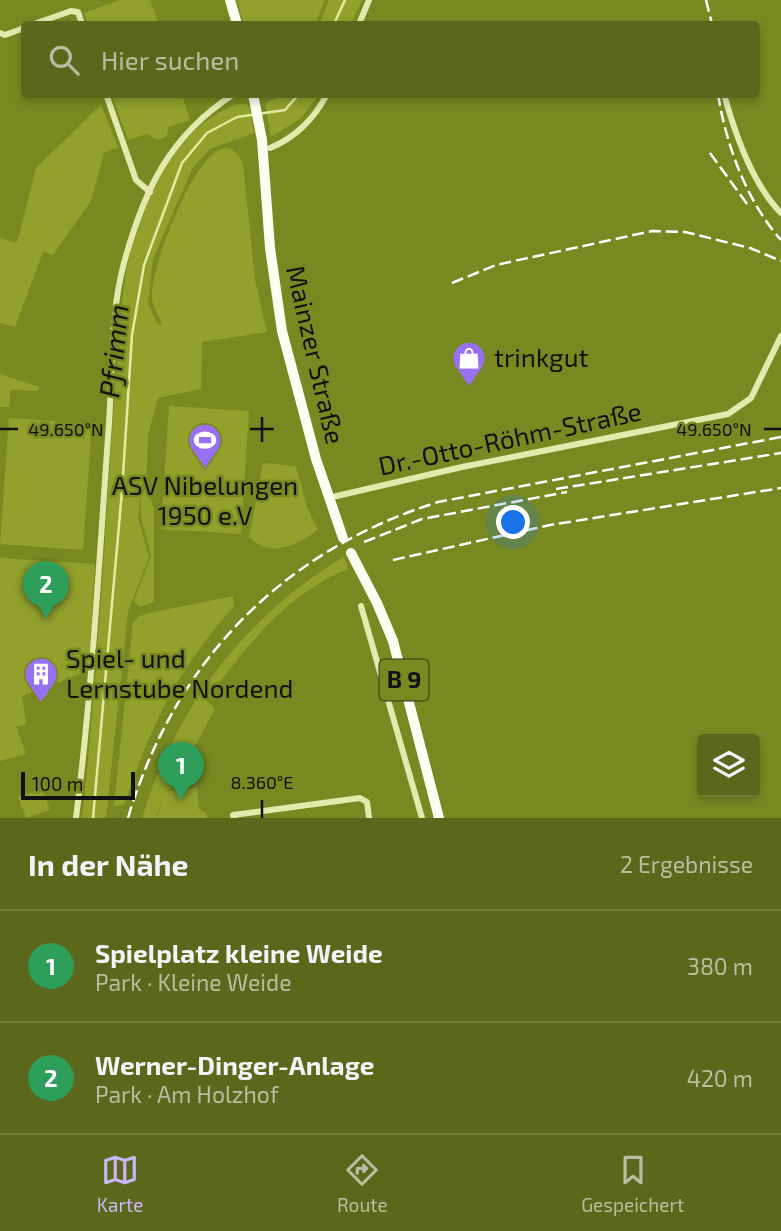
<!DOCTYPE html>
<html lang="de">
<meta charset="utf-8">
<style>
body{margin:0;font-family:"Exo 2",sans-serif;background:#616d23;color:#f1f3f6}
.controls{position:absolute;right:21px;bottom:21px;display:grid;overflow:hidden;border-radius:7px;box-shadow:0 4px 10px #0003}
.controls button{width:63px;height:63px;display:grid;place-items:center;padding:0;border:0;border-bottom:2px solid #707b39;background:#5b671a;color:#f1f3f6;font:35px sans-serif}
.scale{position:absolute;left:21px;bottom:18px;width:114px;box-sizing:border-box;padding-left:7px;border:4px solid #111;border-top:0;font-size:19px;line-height:24px;white-space:nowrap;color:#111;-webkit-text-stroke:5px #798922;paint-order:stroke}
.you{position:absolute;left:514px;top:523px;width:24px;height:24px;margin:-18px;border:5px solid #fff;border-radius:50%;background:#1a73e8;box-shadow:0 0 0 10px #1a73e833}
.badge{display:grid;place-items:center;width:46px;height:46px;border-radius:50%;background:#c9b8f6;color:#fff;font-size:23px;font-weight:700}
.pin{position:absolute;translate:-50% -58px;filter:drop-shadow(0 2px 4px #0008)}
.pin::after{content:'';position:absolute;top:37px;width:24px;height:21px;background:inherit;clip-path:polygon(0 0,100% 0,50% 100%)}
.list{margin:0;padding:0;list-style:none}
h2{display:flex;justify-content:space-between;align-items:center;height:91px;margin:0;padding:0 28px;font-size:30px}
h2 small{font-size:23px;font-weight:400;color:#b8bea2}
.list li{display:grid;grid-template-columns:46px 1fr auto;gap:21px;align-items:center;box-sizing:border-box;height:112px;padding:0 28px;border-top:2px solid #707b39}
.list b{display:block;font-size:26px;white-space:nowrap}
.list p{margin:0;font-size:23px;white-space:nowrap;color:#b8bea2}
.list em{font-size:23px;font-style:normal;color:#b8bea2}
.icon{flex:none;width:38px;height:38px;fill:none;stroke:currentColor;stroke-width:2;stroke-linecap:round;stroke-linejoin:round}
.map{position:relative;flex:none;width:781px;height:818px;overflow:hidden}
.search{position:absolute;background:#5b671a;box-shadow:0 4px 10px #0003;left:21px;right:21px;top:21px;height:77px;display:flex;align-items:center;gap:18px;box-sizing:border-box;padding:0 24px;border-radius:7px;color:#b8bea2;font-size:26px}
.sheet{height:315px;background:#5b671a}
nav{display:flex;justify-content:space-around;align-items:center;box-sizing:border-box;height:98px;border-top:2px solid #707b39;background:#5b671a;font-size:19px;color:#b8bea2}
nav a{display:grid;justify-items:center;gap:4px}
nav .on{color:#c9b8f6}
.map>svg:first-child{display:block}
.green{fill:#91a12c}
.lines{fill:none;stroke-linecap:round;stroke-linejoin:round}
.stream{stroke:#e2eba2;stroke-width:2.5}
.street{stroke:#e2eaae;stroke-width:6}
.primary{stroke:#fcfef2;stroke-width:10}
.rail{stroke:#fff;stroke-width:2.5;stroke-dasharray:12 5;stroke-linecap:butt}
.ticks{fill:none;stroke:#111;stroke-width:2.5}
.labels{text-anchor:middle;stroke-width:5;stroke-linejoin:round;paint-order:stroke}
.shield{fill:#798922;stroke:#303516;stroke-width:2}
.shield-label{font-size:24px;font-weight:bold;fill:#111}
.street-label{font-size:26px;fill:#111;stroke:#798922}
.poi-label{font-size:26px;fill:#111;stroke:#798922;text-anchor:start}
.water-label{font-size:28px;font-style:italic;fill:#111;stroke:#798922}
.ticks-label{font-size:18px;text-anchor:middle;fill:#111;stroke:#798922;stroke-width:5;stroke-linejoin:round;paint-order:stroke}
</style>
<div class="map">
<svg width="781" height="818" viewBox="0 0 781 818">
<rect width="100%" height="100%" fill="#798922"/>
<path class="green" d="M120 0H150L159 24H88L84 13Z
M237 0H325L315 24H244Z
M329 0H362L351 24H319Z
M112 95H182L190 120 169 127 166 137 157 140 147 134 128 140Z
M283 95H319L300 119 271 137 265 103Z
M237 104H246L250 107 254 133 210 149 192 169 153 259 148 303 158 325 162 324C159 316 153 308 152 299 148 268 214 95 243 164L255 280 267 332 202 342 201 389 158 398 148 435 146 491 154 507V602L140 607 134 601 151 556 141 517V493L138 518 149 557 128 612 106 818H82C95 700 102 582 110 464 112 423 116 383 119 342 121 316 122 289 128 263 143 202 174 128 237 104Z
M101 105 118 147 104 153 91 201 53 255 43 252 15 327 0 323V238L17 243 36 168Z
M0 374 39 387 38 391 11 390 9 407H0Z
M169 406 249 411 241 534 161 529Z
M9 418 92 424 83 550 0 544Z
M263 463 296 466 307 507 318 530C297 545 271 559 249 537Z
M344 557 348 569C285 595 245 648 206 700L215 709 173 788 165 791 197 787 199 809 206 813 207 818H157L163 798 156 818H142C175 709 245 615 344 557Z
M0 558 95 564 88 671 22 696 26 724 16 727 26 754 0 761Z
M233 596 234 606C177 671 152 723 124 805L114 806 133 623 138 617 149 613Z
M42 789 50 810 26 818 18 797Z"/>
<g class="lines">
<path class="stream" d="M334 24 345 0
M93 818 122 491 132 335 144 265 182 163 207 133 237 117 285 110 299 94"/>
<path class="street" d="M34 24 71 11 78 12 82 24
M359 24 369 0
M0 33 5 35 24 28
M106 94 136 180 150 192
M724 94C735 134 752 184 781 213
M270 148C295 138 315 118 327 94
M328 498 462 467 728 414 751 398 781 336
M361 606 422 818
M76 818C92 691 99 564 108 437 113 380 109 318 124 263 144 190 169 136 234 94
M234 818 233 815 360 798 367 802 369 818"/>
<path class="primary" d="M230 0 237 24
M253 94 262 140 270 248 282 331 316 459 343 538
M351 553 377 603 393 641 439 818"/>
<path class="rail" d="M706 0 712 24
M718 94C726 145 747 202 781 240
M710 153 750 208
M452 283 496 265 652 231 685 232 750 248 781 261
M556 489 781 453
M364 542 422 519 567 492
M393 560 550 525 781 488
M128 818C175 661 282 551 438 502L781 437"/>
</g>
<path class="ticks" d="M262 417V442M0 429H18M250 429H274M764 429H781M262 800V818"/>
<defs>
<symbol id="shop-pin" viewBox="-11 -11 22 30"><path d="M0 17L-7.5 6A9.5 9.5 0 1 1 7.5 6Z" fill="#9870f6" stroke="#798922"/><path d="M-5-2.5h2.3a2.7 3.5 0 0 1 5.4 0H5L5.5 6h-11ZM-1.5-2.5h3a1.5 2.3 0 0 0-3 0Z" fill="#fff"/></symbol>
<symbol id="stadium-pin" viewBox="-11 -11 22 30"><path d="M0 17L-7.5 6A9.5 9.5 0 1 1 7.5 6Z" fill="#9870f6" stroke="#798922"/><path d="M0-5a6.5 5 0 1 0 0 10a6.5 5 0 1 0 0-10ZM-3.5-1.8h7v3.6h-7Z" fill="#fff"/></symbol>
<symbol id="building-pin" viewBox="-11 -11 22 30"><path d="M0 17L-7.5 6A9.5 9.5 0 1 1 7.5 6Z" fill="#9870f6" stroke="#798922"/><path d="M-4-6H4V6H1V3H-1V6H-4ZM-2.5-4.3h1.7v1.8h-1.7ZM.8-4.3h1.7v1.8H.8ZM-2.5-1h1.7V.8h-1.7ZM.8-1h1.7V.8H.8Z" fill="#fff"/></symbol>
</defs>
<g fill-rule="evenodd">
<use href="#shop-pin" x="450" y="339" width="38" height="52"/>
<use href="#stadium-pin" x="186" y="421" width="38" height="52"/>
<use href="#building-pin" x="22" y="655" width="38" height="52"/>
</g>
<g class="labels">
<rect class="shield" x="379.5" y="659.5" width="49" height="41" rx="5"/>
<g class="shield-label">
<text x="404" y="688">B 9</text>
</g>
<g class="street-label">
<text transform="translate(315 355) rotate(77)" y="9">Mainzer Straße</text>
<text transform="translate(510 439) rotate(-12)" y="9">Dr.-Otto-Röhm-Straße</text>
</g>
<g class="poi-label">
<text x="494" y="367">trinkgut</text>
<text x="205" y="495" text-anchor="middle">ASV Nibelungen<tspan x="205" dy="30">1950 e.V</tspan></text>
<text x="66" y="668">Spiel- und<tspan x="66" dy="30">Lernstube Nordend</tspan></text>
</g>
<g class="water-label">
<text transform="translate(114 351) rotate(-84)" y="10">Pfrimm</text>
</g>
</g>
<g class="ticks-label">
<text x="66" y="436">49.650°N</text>
<text x="714" y="436">49.650°N</text>
<text x="262" y="789">8.360°E</text>
</g>
</svg>
<div class="controls">
<button><svg class="icon" aria-label="layers" viewBox="0 0 24 24"><path d="M12 4l9 5-9 5-9-5zM3 14l9 5 9-5"/></svg></button>
</div>
<div class="scale">100 m</div>
<div class="you"></div>
<div class="pin badge" style="left:181px;top:800px;background:#2e9e5b">1</div>
<div class="pin badge" style="left:46px;top:619px;background:#2e9e5b">2</div>
<div class="search"><svg class="icon" aria-label="search" viewBox="0 0 24 24"><circle cx="10" cy="10" r="6"/><path d="M15 15l6 6"/></svg>Hier suchen</div>
</div>
<section class="sheet">
<h2>In der Nähe<small>2 Ergebnisse</small></h2>
<ul class="list">
<li><span class="badge" style="background:#2e9e5b">1</span><div><b>Spielplatz kleine Weide</b><p>Park · Kleine Weide</p></div><em>380 m</em></li>
<li><span class="badge" style="background:#2e9e5b">2</span><div><b>Werner-Dinger-Anlage</b><p>Park · Am Holzhof</p></div><em>420 m</em></li>
</ul>
</section>
<nav>
<a class="on"><svg class="icon" aria-label="map" viewBox="0 0 24 24"><path d="M3 6l6-2 6 2 6-2v14l-6 2-6-2-6 2zM9 4v14M15 6v14"/></svg>Karte</a>
<a><svg class="icon" aria-label="directions" viewBox="0 0 24 24"><path d="M12 3l9 9-9 9-9-9zM9 14v-3h6M13 9l2 2-2 2"/></svg>Route</a>
<a><svg class="icon" aria-label="saved" viewBox="0 0 24 24"><path d="M7 4h10v16l-5-4-5 4z"/></svg>Gespeichert</a>
</nav>
